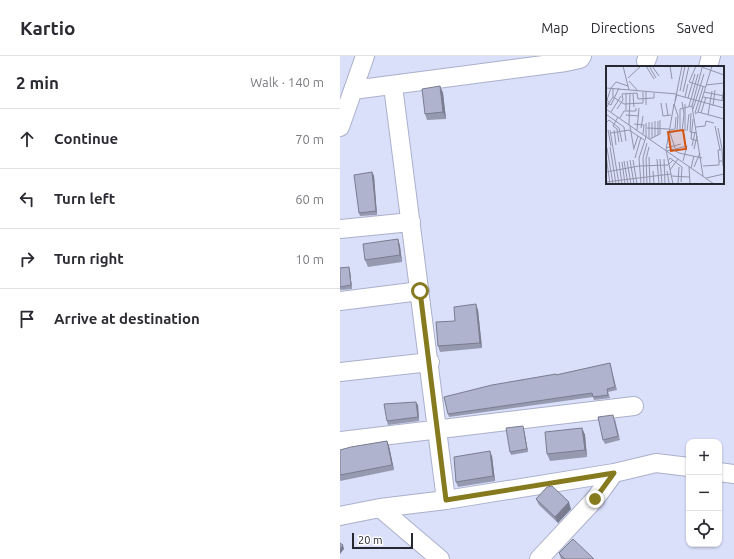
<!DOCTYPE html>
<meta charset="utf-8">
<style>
body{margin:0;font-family:Ubuntu,sans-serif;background:#f2f2f3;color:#2b2b33}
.controls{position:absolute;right:12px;bottom:12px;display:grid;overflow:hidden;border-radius:8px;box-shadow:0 1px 3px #0004}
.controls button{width:36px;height:36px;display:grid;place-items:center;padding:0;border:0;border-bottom:1px solid #e1e1e2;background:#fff;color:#2b2b33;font:20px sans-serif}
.scale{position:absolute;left:12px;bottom:10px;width:61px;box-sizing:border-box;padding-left:4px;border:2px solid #252731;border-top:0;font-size:11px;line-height:14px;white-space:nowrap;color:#252731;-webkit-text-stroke:3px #fff;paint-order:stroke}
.stop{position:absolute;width:12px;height:12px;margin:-9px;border:3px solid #867a1f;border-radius:50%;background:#fff}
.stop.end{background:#867a1f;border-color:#fff;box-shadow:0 1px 4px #0008}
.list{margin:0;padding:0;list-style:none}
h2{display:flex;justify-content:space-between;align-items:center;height:52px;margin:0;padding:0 16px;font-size:17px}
h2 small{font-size:13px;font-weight:400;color:#7c7c81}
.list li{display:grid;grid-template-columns:26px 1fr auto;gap:12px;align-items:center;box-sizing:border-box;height:60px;padding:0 16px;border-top:1px solid #e1e1e2}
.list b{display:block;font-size:15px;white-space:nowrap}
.list em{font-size:13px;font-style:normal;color:#7c7c81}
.icon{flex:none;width:22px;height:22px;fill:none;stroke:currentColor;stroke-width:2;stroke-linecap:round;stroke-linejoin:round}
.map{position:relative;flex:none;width:394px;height:503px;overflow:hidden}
header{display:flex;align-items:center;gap:24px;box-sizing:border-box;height:56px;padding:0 20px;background:#fff;border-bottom:1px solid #e1e1e2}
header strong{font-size:19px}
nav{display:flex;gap:22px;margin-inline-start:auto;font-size:14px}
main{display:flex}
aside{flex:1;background:#fff}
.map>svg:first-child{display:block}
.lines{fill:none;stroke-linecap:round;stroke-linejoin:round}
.minor-casing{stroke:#abb0ca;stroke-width:20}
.minor{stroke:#fff;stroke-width:18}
.wall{fill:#969ab1}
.shaded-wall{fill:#7a7d90}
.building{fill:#afb3ce;stroke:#7a7d90}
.route{stroke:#867a1f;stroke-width:5}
.inset-road{fill:none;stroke:#9295aa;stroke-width:1}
.view{fill:#d45410;fill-opacity:0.15;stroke:#d45410;stroke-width:2}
.inset-edge{fill:none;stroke:#252731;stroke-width:2}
</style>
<header>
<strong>Kartio</strong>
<nav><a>Map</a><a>Directions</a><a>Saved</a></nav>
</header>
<main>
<aside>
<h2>2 min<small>Walk · 140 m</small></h2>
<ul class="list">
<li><svg class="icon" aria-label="ahead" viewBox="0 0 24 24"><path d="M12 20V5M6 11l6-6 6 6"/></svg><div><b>Continue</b></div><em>70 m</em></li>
<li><svg class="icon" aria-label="left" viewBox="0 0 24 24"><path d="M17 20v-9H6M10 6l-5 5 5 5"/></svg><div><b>Turn left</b></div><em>60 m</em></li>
<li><svg class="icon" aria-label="right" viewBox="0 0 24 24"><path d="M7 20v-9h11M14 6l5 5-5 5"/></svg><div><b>Turn right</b></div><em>10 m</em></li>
<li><svg class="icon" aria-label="arrive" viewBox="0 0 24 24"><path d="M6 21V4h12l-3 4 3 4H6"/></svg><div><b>Arrive at destination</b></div></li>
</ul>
</aside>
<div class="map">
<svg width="394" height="503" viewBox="0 0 394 503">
<rect width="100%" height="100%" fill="#dadffa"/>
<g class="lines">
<defs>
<path id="minor" d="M306 5 308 0
M368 11 371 0
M53 30 106 444
M13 34 226 6 240 3 242 0
M0 71 25 0
M0 173 71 166
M0 245 80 235
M0 316 90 306
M0 385 294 350
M379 416 394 418
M40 452 100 503
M0 460 40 452 106 444 274 417 316 407 349 411
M199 503 255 443 274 417"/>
</defs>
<use href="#minor" class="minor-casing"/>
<use href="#minor" class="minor"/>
</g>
<path class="wall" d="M100 30 103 37 106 63 87 64 85 58Z
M32 116 34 120 37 159 20 160 19 157Z
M58 183 60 190 62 206 28 211 25 204Z
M9 211 10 215 12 233 0 234V212Z
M138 254 142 292 100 296 98 290 115 265Z
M270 307 277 334 268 336 270 342 254 344 253 341 109 361 108 358 216 319Z
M78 349 79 365 48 369 47 365Z
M275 363 280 384 265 388 263 384Z
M242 372 245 379 247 401 210 405 207 398Z
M184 374 188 396 171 399 170 396Z
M47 385 49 390 54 414 0 425V394Z
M152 400 155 425 118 431 116 426Z
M196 443 231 453 218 467 199 449Z
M219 497 254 503H221Z"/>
<path class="shaded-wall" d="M100 30 103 37 106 63 103 56Z
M32 116 34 120 37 159 36 155Z
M58 183 60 190 62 206 60 199Z
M9 211 10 215 12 233 11 229Z
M136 248 138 254 142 292 140 287Z
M76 346 78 349 79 365 78 361Z
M183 370 184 374 188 396 187 393Z
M242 372 245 379 247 401 245 394Z
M47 385 49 390 54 414 52 409Z
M150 395 152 400 155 425 153 420Z
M229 446 231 453 218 467 215 461Z
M3 489 4 493 0 498V493Z"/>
<path class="building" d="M100 30 103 56 85 58 82 33Z
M32 116 36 155 19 157 14 119Z
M58 183 60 199 25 204 23 188Z
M9 211 11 229 0 231V212Z
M136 248 140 287 98 290 96 266 115 265 114 251Z
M270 307 275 331 267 333 268 339 253 341 252 337 108 358 104 341 152 329 216 318V319Z
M76 346 78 361 47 365 44 348Z
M273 359 278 380 263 384 258 361Z
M183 370 187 393 170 396 166 372Z
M242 372 245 394 207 398 205 376Z
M47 385 52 409 0 419V394L11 391Z
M150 395 153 420 116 426 114 401Z
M212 430 229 446 215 461 196 443 207 431Z
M233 483 254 503H225L219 497Z
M0 487 3 489 0 493Z"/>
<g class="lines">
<path class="route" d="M80 235 106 444 274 417 255 443"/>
</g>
<g transform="translate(266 10)">
<rect width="118" height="118" fill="#dadffa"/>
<path class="inset-road" d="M17 0 23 24M40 0 48 13M43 0 50 12M46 0 53 10M64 0 66 13M90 0 83 16 99 21M93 0 118 9M96 2 86 40 97 110M22 12 35 0M23 15 32 25M100 19 118 17M0 22 71 28M5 22 10 16 22 20M74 25 79 0M40 26V39M77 26 83 0M98 26 118 30M27 28 28 41M71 29 118 42M7 31 18 38 37 37V26M79 31 82 18M97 31 118 35M82 32 89 8M116 34 118 22M69 35 76 0M0 36 5 39 13 22M3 36 1 34 5 22M55 37 57 50 65 49M60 37 62 49M68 40 71 28M83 40 92 8M107 40 109 24M0 42 7 31V22M0 43 108 118M11 43 17 34 16 28 31 27 32 33 48 32V27M87 43 98 8M20 44V28M5 46 15 30M92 46 106 0M85 47 84 66 91 67M89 47 97 21M95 47 100 31M89 48 92 46 118 53M1 49 18 61 20 75M20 49 33 50M102 49 106 25M12 51 7 60 11 63 13 76M14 52 18 45H30V42M87 53 85 73 92 75M52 55V69M0 57 3 54 13 62 16 76M28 58 38 59 37 68M23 59 24 28M24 60 28 84M109 60 114 84M90 61 99 60 100 55 108 57M35 62 37 50M41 62 63 63M112 62 116 83M2 64 5 80M4 64 13 118M8 64 10 79M31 64 33 42M63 64 69 63 70 51M74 64V43L86 40M76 65 78 48 76 36M79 65V38M81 65 83 48M5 67 23 64 38 74M63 67 71 65 72 50 68 38M64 67 69 82M49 70V55M46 72V56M43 73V56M44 73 54 68V54M86 80 89 66M4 81 10 118M1 82 7 118M28 82 32 70M60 82 75 78M66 83 73 87 96 92M88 83 91 70M116 83 117 100M118 83V63M61 85 81 80 77 95M0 89 4 118M43 91 44 118M29 92 35 71M51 93 53 118M54 93 56 118M58 93 59 118M24 94 28 118M27 94 31 118M18 95 22 118M21 95 25 118M62 95 64 92 76 101 75 116M113 95 112 84H115M13 96 16 118M16 96 19 118M97 100 113 99V95H118M83 101 84 118M88 101 94 87M85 102 88 90M64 104 72 93M47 105 48 118M61 105 63 117M0 106 33 100 62 99 67 94M65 110 83 111M100 112 118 108M0 116 65 108M72 117 73 101M35 118 33 92 40 71V57M38 118 37 92 41 77M41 118 40 93 43 81M67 118 60 84 68 38"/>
<path class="view" d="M77 64 80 83 65 85 62 66Z"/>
<rect width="118" height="118" class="inset-edge"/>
</g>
</svg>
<div class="controls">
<button>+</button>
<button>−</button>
<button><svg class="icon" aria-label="locate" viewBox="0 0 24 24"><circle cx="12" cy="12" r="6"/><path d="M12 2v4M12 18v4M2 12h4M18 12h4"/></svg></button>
</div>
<div class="scale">20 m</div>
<div class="stop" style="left:80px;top:235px"></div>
<div class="stop end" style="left:255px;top:443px"></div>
</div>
</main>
